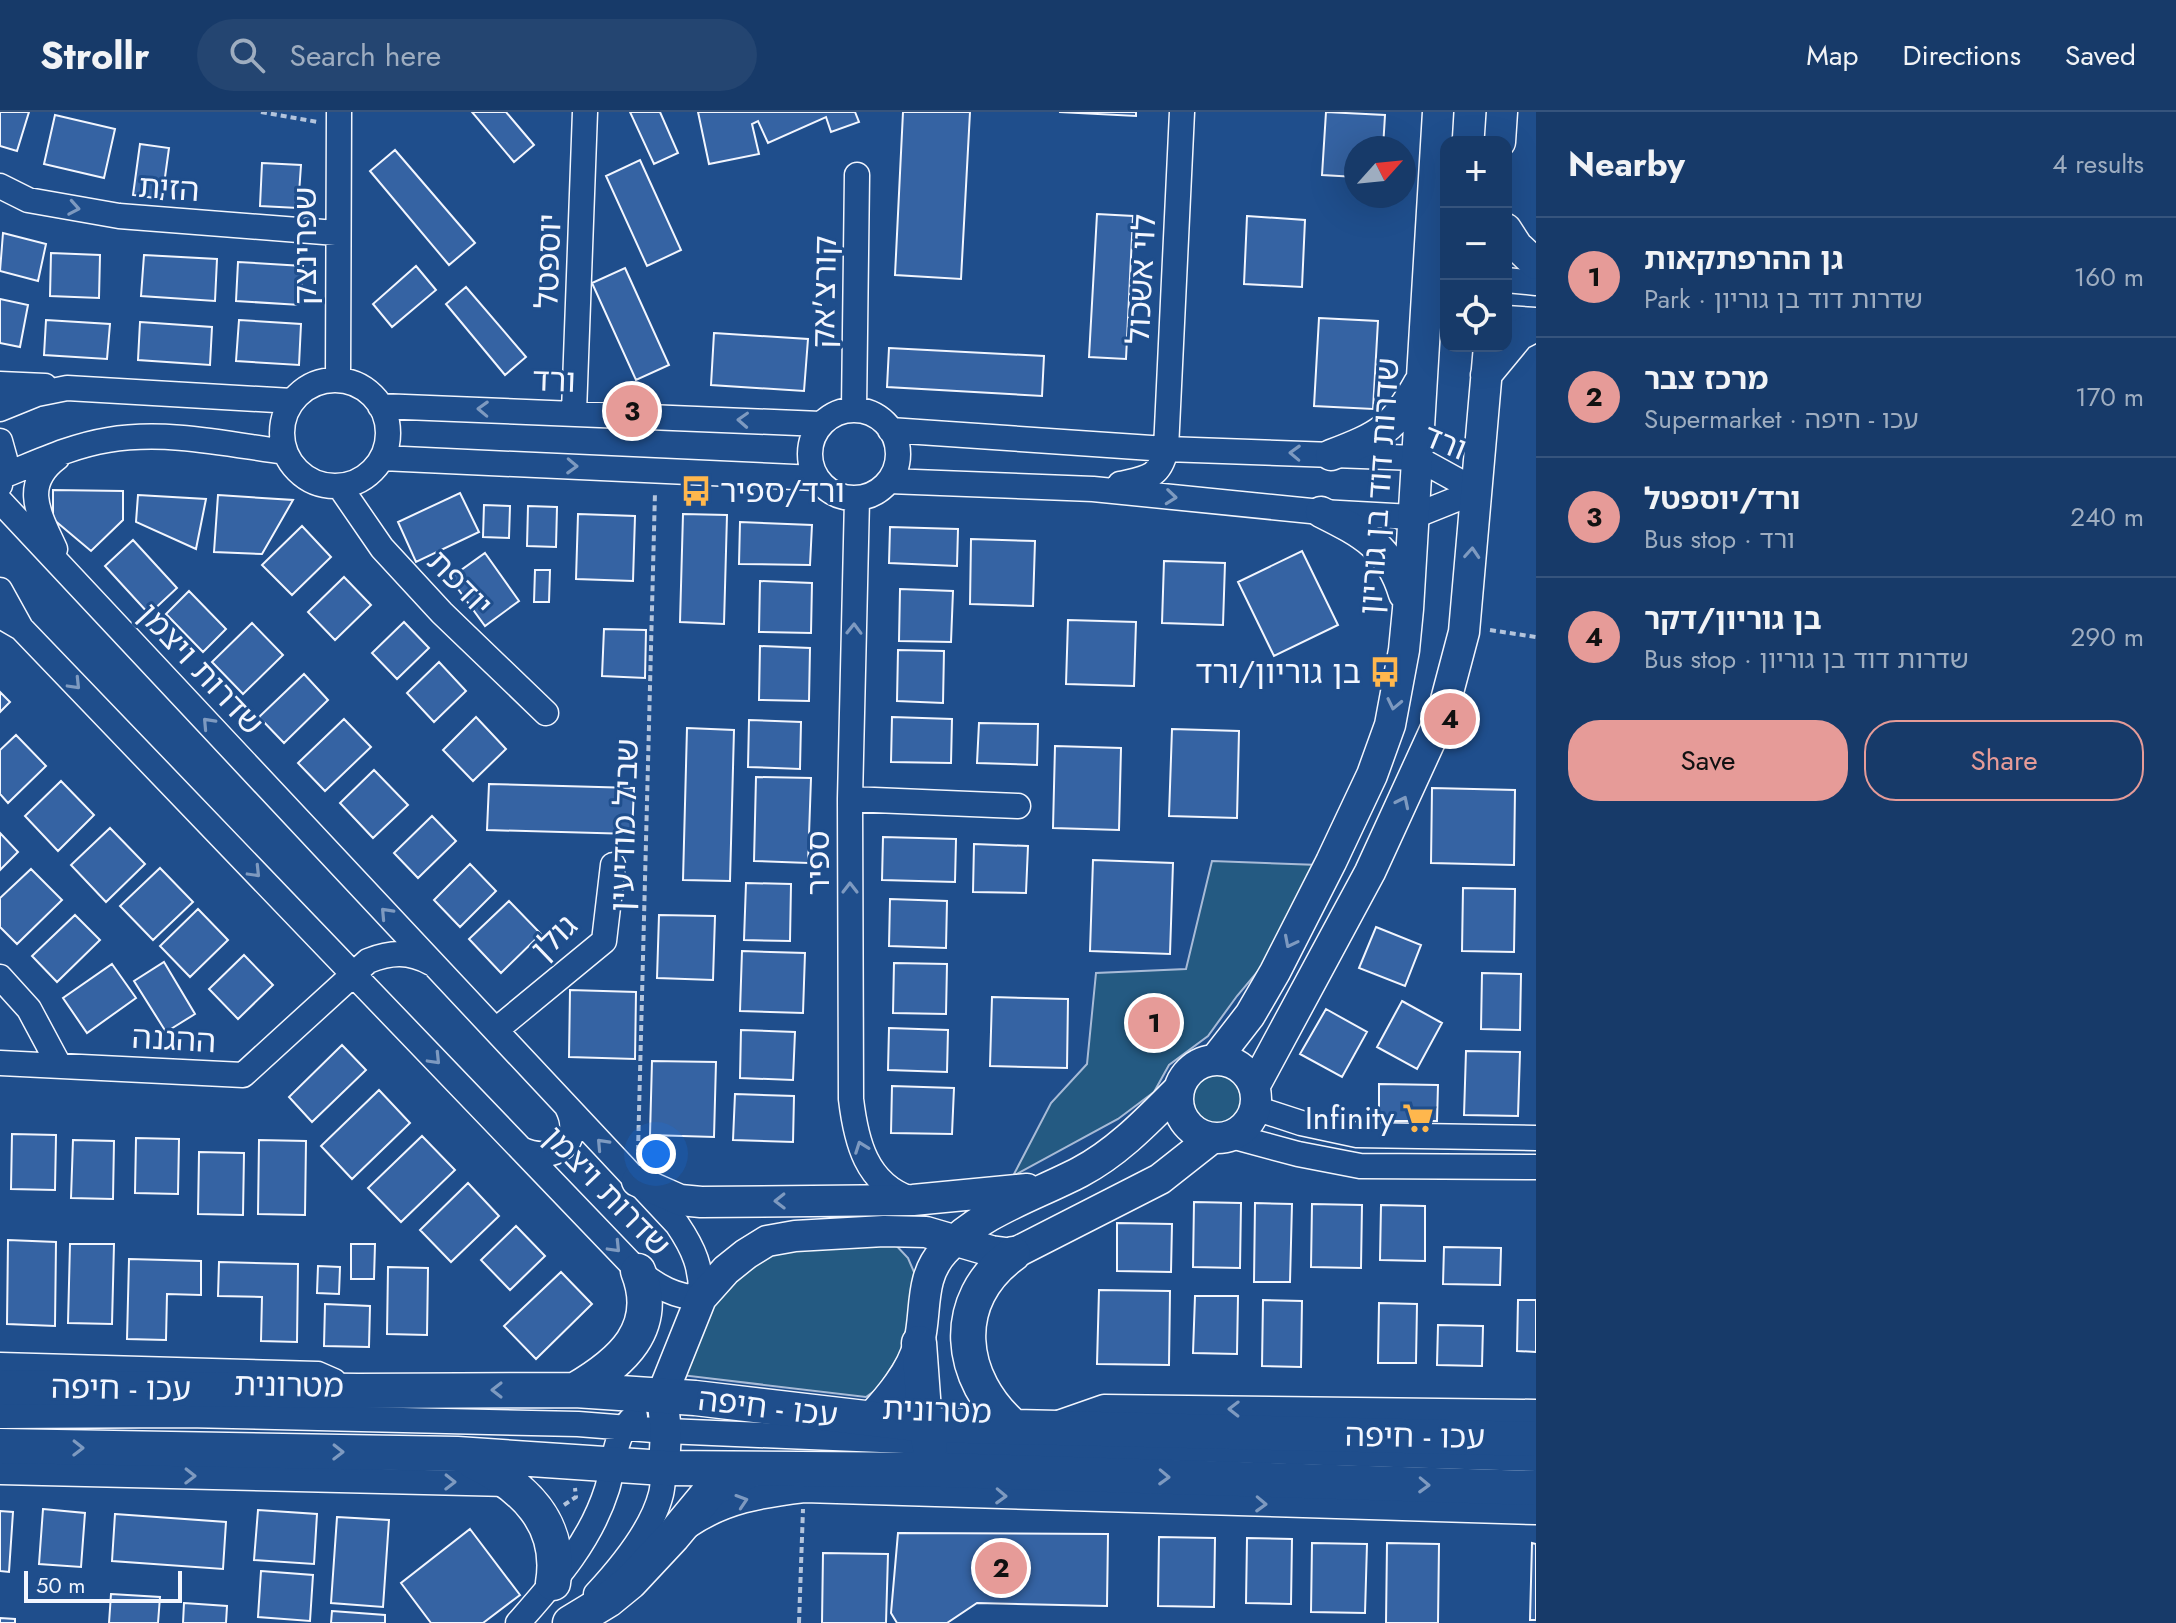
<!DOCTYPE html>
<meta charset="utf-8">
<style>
body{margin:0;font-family:Jost,"Noto Sans Hebrew",sans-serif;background:#244571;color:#f1f3f6}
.controls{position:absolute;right:24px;top:24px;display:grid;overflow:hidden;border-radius:16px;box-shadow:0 8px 32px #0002}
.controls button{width:72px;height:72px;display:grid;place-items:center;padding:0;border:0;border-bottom:2px solid #36547d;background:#173a69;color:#f1f3f6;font:40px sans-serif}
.compass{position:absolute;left:1344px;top:24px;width:72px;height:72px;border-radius:50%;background:#173a69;box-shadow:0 8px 32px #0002;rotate:63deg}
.scale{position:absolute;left:24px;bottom:20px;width:158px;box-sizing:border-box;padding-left:8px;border:4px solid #f2f6ff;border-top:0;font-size:22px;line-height:28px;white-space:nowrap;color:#f2f6ff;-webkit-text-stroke:6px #1f4e8c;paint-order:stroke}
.you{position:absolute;left:656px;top:1042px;width:28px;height:28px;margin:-20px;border:6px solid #fff;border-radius:50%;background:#1a73e8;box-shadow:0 0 0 12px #1a73e833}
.badge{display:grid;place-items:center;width:52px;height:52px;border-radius:50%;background:#e69b98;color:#111;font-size:26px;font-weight:700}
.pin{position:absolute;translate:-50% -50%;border:4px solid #fff;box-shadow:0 2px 8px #0006}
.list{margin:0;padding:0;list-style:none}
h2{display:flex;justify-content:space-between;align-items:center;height:104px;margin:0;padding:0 32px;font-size:34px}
h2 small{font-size:26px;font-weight:400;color:#9eadc0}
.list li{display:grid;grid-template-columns:52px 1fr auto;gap:24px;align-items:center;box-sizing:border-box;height:120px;padding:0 32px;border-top:2px solid #36547d}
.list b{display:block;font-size:30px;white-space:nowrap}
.list p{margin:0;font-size:26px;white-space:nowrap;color:#9eadc0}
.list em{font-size:26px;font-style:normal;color:#9eadc0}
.actions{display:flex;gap:16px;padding:24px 32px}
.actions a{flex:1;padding:18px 0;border:2px solid #e69b98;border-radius:32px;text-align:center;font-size:28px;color:#e69b98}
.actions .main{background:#e69b98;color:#111}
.icon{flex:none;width:44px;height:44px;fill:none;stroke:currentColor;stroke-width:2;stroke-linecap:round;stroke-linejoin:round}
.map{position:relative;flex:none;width:1536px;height:1511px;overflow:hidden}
header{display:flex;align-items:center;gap:48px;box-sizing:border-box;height:112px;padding:0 40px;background:#173a69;border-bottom:2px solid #36547d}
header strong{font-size:38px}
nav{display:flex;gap:44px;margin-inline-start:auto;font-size:28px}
.search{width:560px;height:72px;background:#244571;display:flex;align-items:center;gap:20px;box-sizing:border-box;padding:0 28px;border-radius:44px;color:#9eadc0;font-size:30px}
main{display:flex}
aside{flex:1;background:#173a69}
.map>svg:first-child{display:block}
.green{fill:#245a82;stroke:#a8bbd7;stroke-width:2}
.building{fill:#3563a3;stroke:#f2f6ff;stroke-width:2}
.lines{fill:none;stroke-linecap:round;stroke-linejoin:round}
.minor-casing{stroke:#f2f6ff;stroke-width:27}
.major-casing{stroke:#f2f6ff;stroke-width:33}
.highway-casing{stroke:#f2f6ff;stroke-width:37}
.path{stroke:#b3c4dc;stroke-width:4;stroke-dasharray:6 4;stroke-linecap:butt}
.minor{stroke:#1f4e8c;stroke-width:24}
.major{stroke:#1f4e8c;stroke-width:30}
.highway{stroke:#1f4e8c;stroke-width:34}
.oneway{stroke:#7e9ac0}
.labels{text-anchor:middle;stroke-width:6;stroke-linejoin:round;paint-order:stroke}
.street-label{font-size:32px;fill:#f2f6ff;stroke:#1f4e8c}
.poi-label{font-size:32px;fill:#f2f6ff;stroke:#1f4e8c;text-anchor:end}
</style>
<header>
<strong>Strollr</strong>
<div class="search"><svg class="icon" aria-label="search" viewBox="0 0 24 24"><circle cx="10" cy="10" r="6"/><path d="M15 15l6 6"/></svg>Search here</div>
<nav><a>Map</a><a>Directions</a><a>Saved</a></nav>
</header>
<main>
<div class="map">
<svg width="1536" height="1511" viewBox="0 0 1536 1511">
<rect width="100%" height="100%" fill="#1f4e8c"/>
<path class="green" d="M1212 749 1319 753 1264 852 1237 884 1208 924 1169 953 1154 980 1118 1007 1013 1064 1051 991 1087 952 1096 861 1186 857Z
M1191 988a26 26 0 1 1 52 0a26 26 0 1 1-52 0Z
M892 1129 908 1146 920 1174 900 1242 877 1277 866 1285 681 1263 709 1197 726 1171 771 1136Z"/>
<path class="building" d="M0 0H29L17 39 0 34Z
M472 0H506L534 33 514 50Z
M630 0H660L678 41 654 52Z
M698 0H855L859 10 831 20 826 5 768 31 758 9 752 12 759 42 709 52Z
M903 0H970L961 167 895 163Z
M1059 0H1136V4Z
M1326 0 1385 3 1383 36H1356V65L1322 63Z
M55 3 115 17 104 66 44 52Z
M140 32 169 36 162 87 133 83Z
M395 38 475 131 449 153 370 59Z
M640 48 681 138 647 154 606 64Z
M262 51 301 53 298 96 260 94Z
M1097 102 1133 104 1126 247 1089 245Z
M1247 104 1305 108 1302 175 1244 172Z
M3 121 46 132 38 169 0 159Z
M51 141 100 143 99 186 50 184Z
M144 143 217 147 215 189 141 184Z
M238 150 303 154 300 193 236 189Z
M416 154 436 178 392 215 373 192Z
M625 156 669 253 636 268 592 171Z
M466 175 526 245 505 263 446 192Z
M0 187 28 193 20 235 0 231Z
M1319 206 1378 209 1373 297 1314 294Z
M46 208 110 212 107 247 44 243Z
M239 208 301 212 299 253 236 249Z
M140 210 212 215 210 253 138 248Z
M714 221 808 227 804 279 711 273Z
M889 236 1044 244 1042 284 887 275Z
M53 378 123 379V408L91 439 53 407Z
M460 381 479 420 416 450 398 410Z
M138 383 206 387 196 437 136 410Z
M218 383 293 388 262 442 214 440Z
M484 393 510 394 509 426 483 425Z
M528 394 557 395 556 435 527 434Z
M578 402 635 404 633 469 576 467Z
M683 402 727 403 724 512 680 510Z
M740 410 812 413 810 453 739 452Z
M302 414 331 445 292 483 262 453Z
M890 415 958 417 957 454 889 451Z
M971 427 1035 429 1033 494 970 492Z
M133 428 177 476 149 502 105 454Z
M1302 439 1338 513 1274 544 1238 470Z
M485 441 519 489 485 514 450 466Z
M1164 449 1225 451 1223 513 1162 511Z
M535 458H550L549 490H534Z
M344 465 371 493 335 528 308 500Z
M760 469 812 471 811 521 759 520Z
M900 477 953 479 951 530 899 529Z
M189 479 226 517 203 540 166 502Z
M1068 508 1136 510 1134 574 1066 572Z
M404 510 429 536 397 567 372 541Z
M252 511 283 543 243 582 212 550Z
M604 517 646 518 645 566 602 564Z
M760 534 810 536 809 589 759 588Z
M898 538 944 539 943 591 897 589Z
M439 550 466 579 434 610 407 581Z
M304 562 328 588 284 631 259 605Z
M0 580 10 590 0 600Z
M476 605 506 637 473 669 443 638Z
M892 605 952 607 951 651 891 650Z
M344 607 371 635 325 679 298 651Z
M749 608 801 610 800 657 748 655Z
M979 611 1038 612 1037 653 977 651Z
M687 616 734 618 730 769 683 768Z
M1172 617 1239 619 1237 706 1169 704Z
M16 623 46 654 8 691 0 682V638Z
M1055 634 1121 636 1119 718 1053 716Z
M374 658 408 693 373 726 340 691Z
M756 665 811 666 808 751 754 749Z
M61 669 94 703 58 739 25 704Z
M489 672 634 676 632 722 487 718Z
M1432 676 1515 678 1514 753 1431 751Z
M432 704 456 729 418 766 394 741Z
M110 716 145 752 106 790 71 753Z
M0 721 18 740 0 758Z
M883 725 956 727 955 770 882 768Z
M974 732 1028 734 1026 781 973 780Z
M1093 748 1173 751 1170 842 1090 839Z
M470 752 496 779 460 815 434 788Z
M160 756 193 790 153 828 120 794Z
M31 757 62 788 17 832 0 815V786Z
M746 771 791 772 790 829 744 828Z
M1463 776 1515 777 1514 840 1462 839Z
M890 787 947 789 946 836 889 834Z
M509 789 541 822 501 861 469 827Z
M198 797 228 828 190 865 160 834Z
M75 803 100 828 57 870 32 844Z
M659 803 715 804 713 868 657 866Z
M1376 815 1421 833 1405 874 1359 856Z
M742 839 805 841 803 901 740 899Z
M244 843 273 873 238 907 209 877Z
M164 850 195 902 166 920 134 869Z
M894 851 947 852 946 902 893 901Z
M112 852 136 886 87 921 63 886Z
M1482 861 1521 862 1520 918 1481 917Z
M570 878 636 880 635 947 569 945Z
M992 885 1068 887 1067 956 990 954Z
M1402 889 1442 911 1417 957 1377 935Z
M1326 897 1367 920 1342 965 1300 942Z
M889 916 948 918 947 960 888 958Z
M741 918 795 920 793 968 740 966Z
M342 933 366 958 312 1010 289 985Z
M1466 939 1520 940 1518 1004 1464 1003Z
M652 949 716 950 714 1025 650 1023Z
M1379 972 1438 973 1437 1009H1379Z
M892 974 954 976 952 1022 891 1021Z
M379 978 410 1011 352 1067 321 1034Z
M735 982 794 984 793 1030 733 1028Z
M12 1022 56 1023 55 1078 11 1077Z
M422 1024 455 1058 401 1110 368 1076Z
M136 1026 179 1027 178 1082 135 1081Z
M73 1028 114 1029 113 1087 71 1086Z
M259 1028 306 1029 305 1103 258 1102Z
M199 1040 244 1041 243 1103 198 1102Z
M468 1071 499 1104 451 1150 420 1118Z
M1194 1090 1241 1091 1240 1156 1193 1155Z
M1255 1091 1292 1092 1290 1170H1254Z
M1312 1092 1362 1093 1361 1156 1311 1155Z
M1381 1093 1425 1094V1149L1380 1148Z
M1117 1111 1172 1112 1171 1160 1117 1159Z
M516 1114 545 1144 510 1178 481 1148Z
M8 1128 56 1130 55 1214 7 1212Z
M70 1132H114L112 1212 68 1211Z
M351 1132H375L374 1167H351Z
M1444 1135 1501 1136 1500 1173 1443 1172Z
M129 1147 201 1149V1183L167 1182 166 1228 127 1227Z
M219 1150 298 1152 297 1230 261 1229 262 1185 218 1184Z
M318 1154 340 1155 339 1182 317 1181Z
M388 1155 428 1156 427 1223 387 1222Z
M561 1160 592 1192 536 1247 504 1214Z
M1099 1178 1170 1179 1169 1253 1097 1252Z
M1195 1184H1238L1237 1242 1193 1241Z
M1263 1188 1302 1189 1301 1255 1262 1254Z
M1518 1188H1536V1240L1517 1239Z
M1379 1191 1417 1192 1416 1251H1378Z
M325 1192 370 1194 369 1235 324 1234Z
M1438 1213 1483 1214 1482 1254 1437 1253Z
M43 1397 85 1401 81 1455 39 1452Z
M258 1398 317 1402 314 1452 254 1448Z
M0 1399 13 1400 9 1460 0 1459Z
M115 1402 226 1410 223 1457 112 1449Z
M337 1405 389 1408 383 1495 331 1491Z
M470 1417 520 1483 483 1511H431L401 1471Z
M898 1421 1108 1422 1107 1494 977 1491 947 1511H897L891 1501Z
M1159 1425 1215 1426 1214 1495 1158 1494Z
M1247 1426 1292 1427 1291 1492 1246 1491Z
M1312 1431 1367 1432 1365 1501 1311 1500Z
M1387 1431 1439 1432 1438 1511H1386Z
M1532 1431 1536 1432V1508H1530Z
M823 1441 888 1442 886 1511H822Z
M261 1459 313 1463 310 1509 258 1505Z
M111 1482 160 1485 158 1511H109Z
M184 1491 227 1494 226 1511H183Z
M332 1499 385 1503V1511H331Z
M0 1506 15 1507V1511H0Z"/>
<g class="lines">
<defs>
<path id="minor" d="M0 74 28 88 119 104 336 121
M1506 168 1536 171
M1506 206 1536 208
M338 268 339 0
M282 321a53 53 0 1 1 106 0a53 53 0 1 1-106 0Z
M0 272 45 274
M380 294 821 312
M0 297 37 282 67 276 292 289
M810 342a44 44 0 1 1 88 0a44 44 0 1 1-88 0Z
M854 298 857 63
M574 300 585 0
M890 318 1166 337 1417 346 1477 379
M0 329 5 347 0 373
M382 346 816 366
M3 364C38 350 71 334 108 328 166 318 227 332 285 340
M889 369 1093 377 1321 400 1412 405 1477 379
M1120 372C1146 366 1160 366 1166 337L1182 0
M340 375 382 436 442 501 546 601
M857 387 850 687 851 987C856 1029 866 1072 911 1087
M0 389 677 1112C694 1137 702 1156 701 1186 675 1185 658 1175 638 1159L21 516 0 504
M55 437C39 402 21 373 57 346
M0 478 21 516
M850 687 1018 694
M0 865 29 897 59 953
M496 918 604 829 613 753
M0 951 243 963 368 849C391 840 409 839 431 851
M1255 996 1301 1011 1357 1023 1536 1026
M1231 1024 1298 1042 1360 1054 1536 1055
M521 1037C554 1053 585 1030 567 995
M0 1253 318 1262 334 1269
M0 1304 186 1303 578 1312 666 1319 928 1330 1536 1347
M1061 1310 1104 1295 1536 1300
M0 1360 509 1372
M688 1414C724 1389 762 1383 804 1378L1536 1400
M596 1482C621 1455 652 1418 661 1382 663 1374 663 1365 664 1356
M518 1511C554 1470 590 1431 607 1377 615 1351 613 1322 635 1304"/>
<path id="major" d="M1500 30 1502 0
M1506 117 1517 134 1536 152
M1486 263 1519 223 1536 214
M1331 343C1380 324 1393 318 1419 271
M1321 400C1363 421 1390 435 1404 482
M1178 987a39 39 0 1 1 78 0a39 39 0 1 1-78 0Z
M1215 948 1250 903 1275 860 1331 750 1372 663 1390 613 1404 538 1408 497 1438 0
M1254 975 1370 760 1442 603 1464 520 1489 234
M637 1069 680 1088 701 1090 913 1088 1027 1077
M870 1307C889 1286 912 1260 919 1231 927 1199 919 1166 944 1139 980 1100 1034 1084 1080 1060 1118 1040 1148 1008 1178 978
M664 1356 666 1319 662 1283 701 1186 726 1158 746 1142 767 1129 795 1124 884 1119 926 1120 991 1139 1013 1142 1160 1067 1212 1026"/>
<path id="highway" d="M1013 1142C949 1188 957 1267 1015 1316
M919 1231 925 1313 930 1335
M0 1275 358 1279 575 1278 695 1286 925 1313 1536 1327
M575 1278C621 1251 661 1217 638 1159
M0 1334 457 1342 664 1356 946 1358 1536 1376
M472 1349C522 1373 563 1410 553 1471
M570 1511 608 1488 630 1470 673 1424 712 1377 747 1360"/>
</defs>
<use href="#minor" class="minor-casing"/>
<use href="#major" class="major-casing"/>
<use href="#highway" class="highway-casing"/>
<path class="path" d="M261 0 318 10
M1490 518 1536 525
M638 1039 655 380
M564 1393 576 1385 575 1376
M799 1511 803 1397"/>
<use href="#minor" class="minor"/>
<use href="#major" class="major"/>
<use href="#highway" class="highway"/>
</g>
<defs><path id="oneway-chevron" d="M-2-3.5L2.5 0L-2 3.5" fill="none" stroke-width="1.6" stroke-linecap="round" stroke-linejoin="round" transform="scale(2)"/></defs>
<g class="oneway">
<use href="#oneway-chevron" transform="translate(74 96) rotate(10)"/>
<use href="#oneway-chevron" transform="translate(483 297) rotate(-178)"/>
<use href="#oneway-chevron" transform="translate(743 308) rotate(-177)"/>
<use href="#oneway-chevron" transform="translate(1295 341) rotate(-178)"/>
<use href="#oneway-chevron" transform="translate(572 354) rotate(2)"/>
<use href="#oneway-chevron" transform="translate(1171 385) rotate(6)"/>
<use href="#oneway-chevron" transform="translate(1472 441) rotate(-86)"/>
<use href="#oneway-chevron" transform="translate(854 517) rotate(-89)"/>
<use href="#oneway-chevron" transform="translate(75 572) rotate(46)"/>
<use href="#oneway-chevron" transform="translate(1394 592) rotate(102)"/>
<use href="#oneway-chevron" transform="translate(208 611) rotate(-133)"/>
<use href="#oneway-chevron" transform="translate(1403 690) rotate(-64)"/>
<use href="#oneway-chevron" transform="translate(255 760) rotate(46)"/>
<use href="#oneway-chevron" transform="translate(850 776) rotate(-90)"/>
<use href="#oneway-chevron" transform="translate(386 801) rotate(-133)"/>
<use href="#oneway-chevron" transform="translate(1290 830) rotate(117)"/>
<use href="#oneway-chevron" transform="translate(435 947) rotate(46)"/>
<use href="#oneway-chevron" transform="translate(602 1032) rotate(-133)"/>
<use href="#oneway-chevron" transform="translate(861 1035) rotate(-110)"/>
<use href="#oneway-chevron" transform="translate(780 1089) rotate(179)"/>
<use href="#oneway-chevron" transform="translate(615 1135) rotate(46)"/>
<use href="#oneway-chevron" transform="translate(497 1278) rotate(180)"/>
<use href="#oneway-chevron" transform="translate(1234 1297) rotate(-179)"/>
<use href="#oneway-chevron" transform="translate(78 1336) rotate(1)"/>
<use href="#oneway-chevron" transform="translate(338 1340) rotate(1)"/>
<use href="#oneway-chevron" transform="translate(190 1364) rotate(1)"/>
<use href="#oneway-chevron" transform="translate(1164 1365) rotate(2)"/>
<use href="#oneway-chevron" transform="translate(450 1370) rotate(1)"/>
<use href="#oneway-chevron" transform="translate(1424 1373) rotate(2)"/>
<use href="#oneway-chevron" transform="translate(1001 1384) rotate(2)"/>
<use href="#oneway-chevron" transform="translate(742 1389) rotate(-18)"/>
<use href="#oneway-chevron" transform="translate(1261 1392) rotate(2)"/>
</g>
<defs>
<symbol id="bus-bare" viewBox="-9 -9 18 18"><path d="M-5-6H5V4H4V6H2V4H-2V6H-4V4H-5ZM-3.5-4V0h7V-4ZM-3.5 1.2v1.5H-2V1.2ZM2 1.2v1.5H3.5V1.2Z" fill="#ffb74d" stroke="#1f4e8c" stroke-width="2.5" paint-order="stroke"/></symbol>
<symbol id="supermarket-bare" viewBox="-9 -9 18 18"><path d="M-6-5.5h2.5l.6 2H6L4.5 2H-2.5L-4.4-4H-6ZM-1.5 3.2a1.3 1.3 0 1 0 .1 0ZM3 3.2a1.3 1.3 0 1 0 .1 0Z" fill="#ffb74d" stroke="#1f4e8c" stroke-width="2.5" paint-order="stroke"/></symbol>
</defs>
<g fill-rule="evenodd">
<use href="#bus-bare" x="674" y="357" width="44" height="44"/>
<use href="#bus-bare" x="1363" y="538" width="44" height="44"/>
<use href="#supermarket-bare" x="1396" y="984" width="44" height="44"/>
</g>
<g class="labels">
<g class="street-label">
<text transform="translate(169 76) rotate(4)" y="11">הזית</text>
<text transform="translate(305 134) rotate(-90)" y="11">שפרינצק</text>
<text transform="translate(548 149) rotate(-88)" y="11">יוספטל</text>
<text transform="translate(1141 167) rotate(-87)" y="11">לוי אשכול</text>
<text transform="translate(824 180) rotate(-89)" y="11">קורצ'אק</text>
<text transform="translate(554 268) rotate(2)" y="11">ורד</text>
<text transform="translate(1445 330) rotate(22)" y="11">ורד</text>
<text transform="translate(1379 374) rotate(-86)" y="11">שדרות דוד בן גוריון</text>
<text transform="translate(460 471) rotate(46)" y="11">יודפת</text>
<text transform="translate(201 557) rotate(47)" y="11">שדרות ויצמן</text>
<text transform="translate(624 713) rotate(-88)" y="11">שביל מודיעין</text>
<text transform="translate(818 751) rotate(-90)" y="11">ספיר</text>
<text transform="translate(554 825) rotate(-44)" y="11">גולן</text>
<text transform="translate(174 927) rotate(3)" y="11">ההגנה</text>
<text transform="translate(607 1079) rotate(46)" y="11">שדרות ויצמן</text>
<text transform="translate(289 1273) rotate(1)" y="11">מטרונית</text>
<text transform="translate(121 1276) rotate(1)" y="11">עכו - חיפה</text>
<text transform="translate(768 1295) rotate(7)" y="11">עכו - חיפה</text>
<text transform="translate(937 1298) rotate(2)" y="11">מטרונית</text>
<text transform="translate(1415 1324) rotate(1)" y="11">עכו - חיפה</text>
</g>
<g class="poi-label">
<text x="720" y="390" text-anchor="start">ורד/ספיר</text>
<text x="1361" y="571">בן גוריון/ורד</text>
<text x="1394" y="1017">Infinity</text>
</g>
</g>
</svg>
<div class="controls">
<button>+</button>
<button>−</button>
<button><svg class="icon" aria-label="locate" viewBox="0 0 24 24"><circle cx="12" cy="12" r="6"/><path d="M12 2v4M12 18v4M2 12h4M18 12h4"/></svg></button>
</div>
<svg class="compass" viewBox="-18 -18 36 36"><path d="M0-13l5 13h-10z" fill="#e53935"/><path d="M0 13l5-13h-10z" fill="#9eadc0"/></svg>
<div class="scale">50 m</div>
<div class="you"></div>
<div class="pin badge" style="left:1154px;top:911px">1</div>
<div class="pin badge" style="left:1001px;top:1456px">2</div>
<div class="pin badge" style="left:632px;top:299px">3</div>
<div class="pin badge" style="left:1450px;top:607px">4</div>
</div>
<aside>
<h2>Nearby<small>4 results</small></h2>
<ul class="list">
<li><span class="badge">1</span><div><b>גן ההרפתקאות</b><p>Park · שדרות דוד בן גוריון</p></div><em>160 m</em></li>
<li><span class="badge">2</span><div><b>מרכז צבר</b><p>Supermarket · עכו - חיפה</p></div><em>170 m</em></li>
<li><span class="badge">3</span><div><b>ורד/יוספטל</b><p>Bus stop · ורד</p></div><em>240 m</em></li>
<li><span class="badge">4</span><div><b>בן גוריון/דקר</b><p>Bus stop · שדרות דוד בן גוריון</p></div><em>290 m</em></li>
</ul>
<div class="actions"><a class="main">Save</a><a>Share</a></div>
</aside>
</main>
